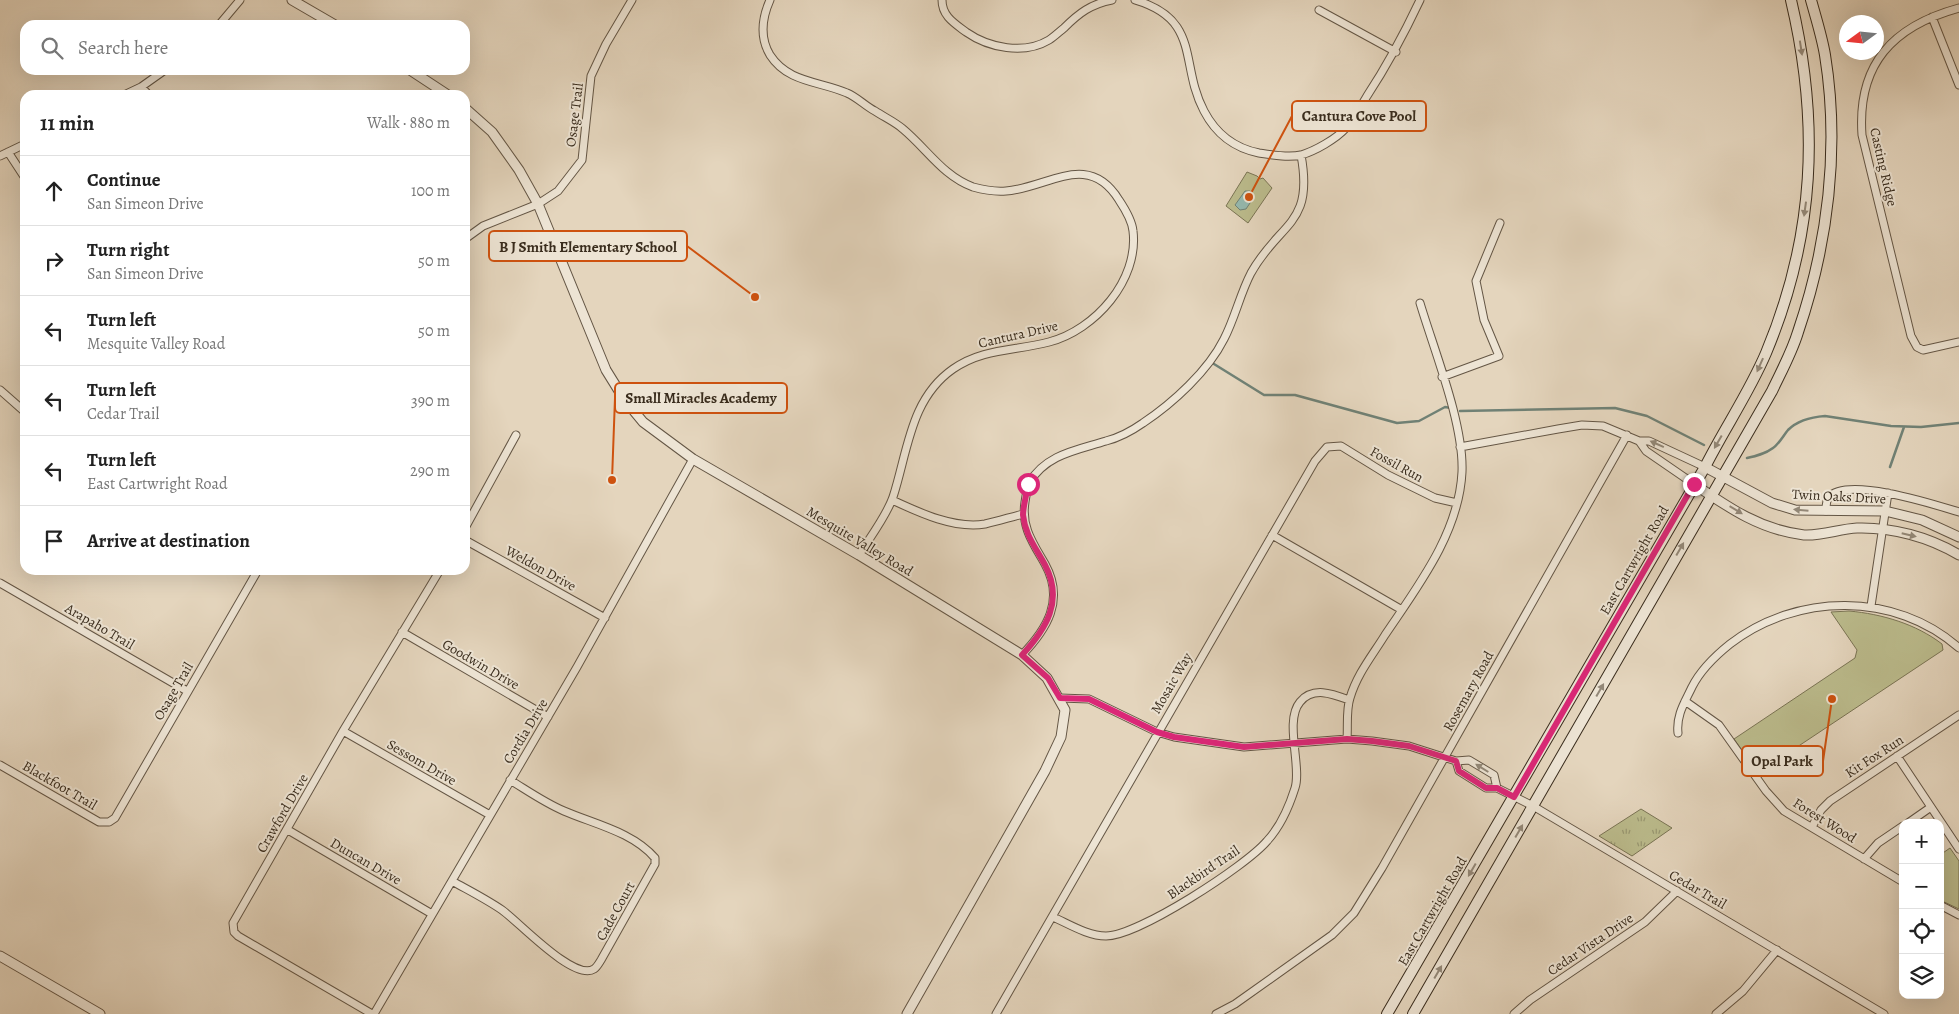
<!DOCTYPE html>
<meta charset="utf-8">
<style>
body{margin:0;font-family:Alegreya,serif;background:#f2f2f2;color:#222}
.controls{position:absolute;right:15px;bottom:15px;display:grid;overflow:hidden;border-radius:10px;box-shadow:0 5px 20px #0002}
.controls button{width:45px;height:45px;display:grid;place-items:center;padding:0;border:0;border-bottom:1px solid #e0e0e0;background:#fff;color:#222;font:25px sans-serif}
.compass{position:absolute;left:1839px;top:15px;width:45px;height:45px;border-radius:50%;background:#fff;box-shadow:0 5px 20px #0002;rotate:255deg}
.stop{position:absolute;width:15px;height:15px;margin:-11px;border:4px solid #db2777;border-radius:50%;background:#fff}
.stop.end{background:#db2777;border-color:#fff;box-shadow:0 1px 5px #0008}
.list{margin:0;padding:0;list-style:none}
h2{display:flex;justify-content:space-between;align-items:center;height:65px;margin:0;padding:0 20px;font-size:21px}
h2 small{font-size:16px;font-weight:400;color:#767676}
.list li{display:grid;grid-template-columns:32px 1fr auto;gap:15px;align-items:center;box-sizing:border-box;height:70px;padding:0 20px;border-top:1px solid #e0e0e0}
.list b{display:block;font-size:19px;white-space:nowrap}
.list p{margin:0;font-size:16px;white-space:nowrap;color:#767676}
.list em{font-size:16px;font-style:normal;color:#767676}
.icon{flex:none;width:28px;height:28px;fill:none;stroke:currentColor;stroke-width:2;stroke-linecap:round;stroke-linejoin:round}
.map{position:relative;flex:none;width:1959px;height:1014px;overflow:hidden}
.search{position:absolute;background:#fff;box-shadow:0 5px 20px #0002;left:20px;top:20px;width:450px;height:55px;display:flex;align-items:center;gap:12px;box-sizing:border-box;padding:0 18px;border-radius:15px;color:#767676;font-size:19px}
.panel{position:absolute;background:#fff;box-shadow:0 5px 20px #0002;left:20px;top:90px;width:450px;height:485px;border-radius:15px}
.map>svg:first-child{display:block}
.grass{fill:url(#grass-tufts);stroke:#7a7454}
.green{fill:#bbbb8c;stroke:#7a7454}
.water{fill:#95b9af;stroke:#708175}
.lines{fill:none;stroke-linecap:round;stroke-linejoin:round}
.stream{stroke:#708175;stroke-width:2.5}
.minor-casing{stroke:#645645;stroke-width:9}
.tertiary-casing{stroke:#645645;stroke-width:11}
.secondary-casing{stroke:#392c1d;stroke-width:12}
.minor{stroke:#ede4d4;stroke-width:7}
.tertiary{stroke:#ede4d4;stroke-width:9}
.secondary{stroke:#ede4d4;stroke-width:10}
.oneway{fill:#938878}
.route{stroke:#db2777;stroke-width:6}
.labels{text-anchor:middle;stroke-width:4;stroke-linejoin:round;paint-order:stroke}
.street-label{font-size:14px;fill:#392c1d;stroke:#ede4d4}
.leader{fill:none;stroke:#ce520f;stroke-width:2}
.callout-dot{fill:#ce520f;stroke:#ede4d4;stroke-width:2}
.callout{fill:#ede4d4;stroke:#ce520f;stroke-width:2}
.callout-label{font-size:15px;text-anchor:middle;font-weight:bold;fill:#392c1d}
</style>
<div class="map">
<svg width="1959" height="1014" viewBox="0 0 1959 1014">
<defs>
<pattern id="grass-tufts" width="24" height="20" patternUnits="userSpaceOnUse" patternTransform="scale(1.25)"><rect width="24" height="20" fill="#bbbb8c"/><path d="M3 7l-1-3M5 7V3M7 7l1-3M15 17l-1-3M17 17v-4M19 17l1-3" fill="none" stroke="#999872"/></pattern>
</defs>
<rect width="100%" height="100%" fill="#e4d5bd"/>
<filter id="stains"><feTurbulence type="fractalNoise" baseFrequency=".004" numOctaves="4"/><feColorMatrix values="0 0 0 0 .2 0 0 0 0 .09 0 0 0 0 .02 0 0 0 .5 -.17"/></filter>
<radialGradient id="worn" r=".72"><stop offset=".6" stop-color="#630" stop-opacity="0"/><stop offset="1" stop-color="#630" stop-opacity=".3"/></radialGradient>
<path class="grass" d="M1641 809 1672 828 1632 856 1599 836Z"/>
<path class="green" d="M1247 172 1257 176 1260 179 1263 178 1272 188 1248 223 1226 206Z
M1849 611C1882 614 1916 624 1942 644L1943 650 1758 773 1734 739 1855 658 1857 650 1831 612Z
M1950 848 1959 861V909L1940 900V855Z"/>
<path class="water" d="M1245 191H1250L1254 197 1246 209 1240 210 1235 205Z"/>
<g class="lines">
<path class="stream" d="M1214 364 1264 395H1295L1397 423 1419 421 1445 407 1451 408
M1460 411 1615 408 1647 416 1704 445
M1747 458C1756 456 1765 454 1773 448 1779 444 1783 436 1788 430 1798 420 1812 417 1825 416L1891 426 1921 427 1959 423
M1890 467 1904 427"/>
<defs>
<path id="minor" d="M770 0C762 18 760 38 770 55 788 83 820 81 847 93 857 97 865 106 875 111 884 117 895 122 903 129 927 149 943 176 973 187 984 190 995 192 1006 191 1048 188 1088 150 1119 200 1125 209 1132 220 1133 231 1139 280 1095 330 1049 342 1015 351 983 348 953 369 910 399 908 451 893 497 886 517 870 537 859 555
M942 0C942 16 954 23 966 32 989 48 1024 55 1049 40 1054 37 1059 32 1064 28 1079 13 1091 4 1112 0
M1135 0C1202 20 1179 64 1204 111 1216 134 1234 148 1259 153 1272 155 1288 158 1301 155 1315 151 1336 139 1346 128 1354 119 1361 106 1367 96 1388 64 1404 34 1420 0
M1959 8C1893 26 1857 64 1862 135L1911 336 1917 347 1923 350 1959 342
M1319 10 1396 52
M1932 17 1959 85
M219 25 240 0
M141 87 149 95
M124 95 141 87 165 70
M8 152 25 178
M0 156 25 144
M465 239 483 226 538 204 558 191 582 160 591 76 606 44 632 0
M1442 377 1499 356 1484 320 1476 281 1500 223
M0 390 25 412
M1639 441H1649L1705 467
M1460 447 1558 429 1582 425 1603 426 1639 441 1646 451 1694 484
M892 500C920 513 954 529 985 524 998 521 1011 517 1023 514
M1826 511C1826 507 1826 500 1829 497 1847 476 1936 505 1959 512
M465 528 516 435
M1272 535 1402 610
M465 540 605 618
M0 583 187 691
M1871 606 1888 493
M402 632 548 717
M1022 655C1047 629 1065 600 1045 564 1033 543 1021 527 1025 502 1026 496 1027 488 1029 483 1046 454 1078 450 1106 441 1118 438 1133 430 1143 423 1173 403 1208 371 1224 339 1235 318 1240 294 1251 273 1280 221 1314 226 1301 155
M1060 698 1089 699 1157 732 1174 737 1244 747 1347 739 1372 741 1409 746 1456 761 1469 760 1494 775 1497 788
M1685 701 1719 725 1766 791 1784 811 1903 882
M343 731 490 815
M1678 733C1676 715 1685 702 1692 687 1701 669 1715 656 1730 644 1796 593 1895 591 1959 648
M1347 739C1348 726 1346 710 1350 698 1357 674 1372 656 1385 635 1418 586 1459 533 1462 472 1464 424 1434 350 1420 303
M1897 756 1959 849
M1456 761 1459 771 1486 788H1497L1533 806 1884 1014
M0 765 99 822H109L115 818 258 570
M1908 823 1931 807
M1812 827 1821 810 1830 801 1959 715
M288 830 432 914
M1864 859 1878 843 1903 826
M452 881C468 890 486 899 502 910 517 920 574 982 594 969 597 967 599 963 601 960L655 864V858C633 832 594 824 564 811 545 803 528 791 510 780
M1940 905 1959 915
M1053 917C1069 924 1088 936 1106 936 1138 936 1246 866 1267 841 1281 826 1289 807 1295 788 1302 767 1284 721 1300 702 1313 686 1333 694 1349 700
M372 1014 238 936 234 932 233 923 343 731 440 570
M374 1014 577 667 693 459
M996 1014 1315 461 1327 447 1341 446 1388 475 1435 498 1457 503
M1216 1014 1235 1004 1332 935 1354 913 1382 868 1627 435
M1514 1014 1530 1000 1645 922 1677 891
M1716 1014 1743 991 1777 950"/>
<path id="tertiary" d="M292 0 335 25
M410 70 448 95
M465 108 492 132 519 170 538 204 606 370 624 399 643 422 693 459 859 555 1022 655 1047 678 1065 710 1061 737 1045 771 907 1014
M1705 467 1772 503 1795 510 1885 511 1922 520 1959 537
M1694 484C1729 508 1761 530 1804 535 1822 536 1839 529 1857 528 1892 527 1929 537 1959 555
M0 956 100 1014"/>
<path id="secondary" d="M1387 1014 1705 467C1724 429 1749 393 1766 353 1815 236 1820 123 1791 0
M1413 1014 1772 391C1781 372 1792 352 1798 332 1828 244 1840 148 1825 55 1822 37 1816 18 1811 0"/>
</defs>
<use href="#minor" class="minor-casing"/>
<use href="#tertiary" class="tertiary-casing"/>
<use href="#secondary" class="secondary-casing"/>
<use href="#minor" class="minor"/>
<use href="#tertiary" class="tertiary"/>
<use href="#secondary" class="secondary"/>
</g>
<defs><path id="oneway-solid" d="M-6-.8H1V-3.2L6.5 0L1 3.2V.8H-6Z" transform="scale(1.25)"/></defs>
<g class="oneway">
<use href="#oneway-solid" transform="translate(1801 48) rotate(81)"/>
<use href="#oneway-solid" transform="translate(1805 209) rotate(98)"/>
<use href="#oneway-solid" transform="translate(1760 365) rotate(114)"/>
<use href="#oneway-solid" transform="translate(1718 442) rotate(120)"/>
<use href="#oneway-solid" transform="translate(1657 444) rotate(-156)"/>
<use href="#oneway-solid" transform="translate(1736 510) rotate(31)"/>
<use href="#oneway-solid" transform="translate(1801 510) rotate(-175)"/>
<use href="#oneway-solid" transform="translate(1909 535) rotate(13)"/>
<use href="#oneway-solid" transform="translate(1680 549) rotate(-60)"/>
<use href="#oneway-solid" transform="translate(1600 690) rotate(-60)"/>
<use href="#oneway-solid" transform="translate(1482 768) rotate(-148)"/>
<use href="#oneway-solid" transform="translate(1519 831) rotate(-60)"/>
<use href="#oneway-solid" transform="translate(1472 870) rotate(120)"/>
<use href="#oneway-solid" transform="translate(1438 972) rotate(-60)"/>
</g>
<g class="lines">
<path class="route" d="M1028 484C1027 494 1023 506 1023 515 1025 535 1036 548 1045 565 1064 601 1046 629 1022 655L1048 678 1060 698 1089 699 1157 732 1174 737 1244 747 1347 739 1372 741 1409 746 1456 761 1459 771 1486 788H1497L1514 797 1694 484"/>
</g>
<g class="labels">
<g class="street-label">
<text transform="translate(574 115) rotate(-83)" y="5">Osage Trail</text>
<text transform="translate(1884 167) rotate(77)" y="5">Casting Ridge</text>
<text transform="translate(1018 334) rotate(-13)" y="5">Cantura Drive</text>
<text transform="translate(1397 464) rotate(29)" y="5">Fossil Run</text>
<text transform="translate(1839 496) rotate(3)" y="5">Twin Oaks Drive</text>
<text transform="translate(860 541) rotate(31)" y="5">Mesquite Valley Road</text>
<text transform="translate(1634 560) rotate(-60)" y="5">East Cartwright Road</text>
<text transform="translate(541 568) rotate(29)" y="5">Weldon Drive</text>
<text transform="translate(100 626) rotate(30)" y="5">Arapaho Trail</text>
<text transform="translate(481 664) rotate(30)" y="5">Goodwin Drive</text>
<text transform="translate(1171 683) rotate(-60)" y="5">Mosaic Way</text>
<text transform="translate(173 691) rotate(-60)" y="5">Osage Trail</text>
<text transform="translate(1468 691) rotate(-61)" y="5">Rosemary Road</text>
<text transform="translate(525 731) rotate(-59)" y="5">Cordia Drive</text>
<text transform="translate(1874 756) rotate(-33)" y="5">Kit Fox Run</text>
<text transform="translate(422 762) rotate(30)" y="5">Sessom Drive</text>
<text transform="translate(60 785) rotate(30)" y="5">Blackfoot Trail</text>
<text transform="translate(282 813) rotate(-60)" y="5">Crawford Drive</text>
<text transform="translate(1825 820) rotate(32)" y="5">Forest Wood</text>
<text transform="translate(366 861) rotate(30)" y="5">Duncan Drive</text>
<text transform="translate(1203 872) rotate(-34)" y="5">Blackbird Trail</text>
<text transform="translate(1698 889) rotate(30)" y="5">Cedar Trail</text>
<text transform="translate(615 911) rotate(-61)" y="5">Cade Court</text>
<text transform="translate(1432 911) rotate(-60)" y="5">East Cartwright Road</text>
<text transform="translate(1590 944) rotate(-34)" y="5">Cedar Vista Drive</text>
</g>
</g>
<path class="leader" d="M1249 197L1292 116M755 297L687 246M612 480L615 398M1832 699L1823 761"/>
<g class="callout-dot">
<circle cx="1249" cy="197" r="5"/>
<circle cx="755" cy="297" r="5"/>
<circle cx="612" cy="480" r="5"/>
<circle cx="1832" cy="699" r="5"/>
</g>
<g class="callout">
<rect x="1292" y="101" width="134" height="30" rx="5"/>
<rect x="489" y="231" width="198" height="30" rx="5"/>
<rect x="615" y="383" width="172" height="30" rx="5"/>
<rect x="1742" y="746" width="81" height="30" rx="5"/>
</g>
<g class="callout-label">
<text x="1359" y="121">Cantura Cove Pool</text>
<text x="588" y="252">B J Smith Elementary School</text>
<text x="701" y="403">Small Miracles Academy</text>
<text x="1782" y="766">Opal Park</text>
</g>
<rect width="100%" height="100%" filter="url(#stains)"/>
<rect width="100%" height="100%" fill="url(#worn)"/>
</svg>
<div class="controls">
<button>+</button>
<button>−</button>
<button><svg class="icon" aria-label="locate" viewBox="0 0 24 24"><circle cx="12" cy="12" r="6"/><path d="M12 2v4M12 18v4M2 12h4M18 12h4"/></svg></button>
<button><svg class="icon" aria-label="layers" viewBox="0 0 24 24"><path d="M12 4l9 5-9 5-9-5zM3 14l9 5 9-5"/></svg></button>
</div>
<svg class="compass" viewBox="-18 -18 36 36"><path d="M0-13l5 13h-10z" fill="#e53935"/><path d="M0 13l5-13h-10z" fill="#767676"/></svg>
<div class="stop" style="left:1028px;top:484px"></div>
<div class="stop end" style="left:1694px;top:484px"></div>
<div class="search"><svg class="icon" aria-label="search" viewBox="0 0 24 24"><circle cx="10" cy="10" r="6"/><path d="M15 15l6 6"/></svg>Search here</div>
<section class="panel">
<h2>11 min<small>Walk · 880 m</small></h2>
<ul class="list">
<li><svg class="icon" aria-label="ahead" viewBox="0 0 24 24"><path d="M12 20V5M6 11l6-6 6 6"/></svg><div><b>Continue</b><p>San Simeon Drive</p></div><em>100 m</em></li>
<li><svg class="icon" aria-label="right" viewBox="0 0 24 24"><path d="M7 20v-9h11M14 6l5 5-5 5"/></svg><div><b>Turn right</b><p>San Simeon Drive</p></div><em>50 m</em></li>
<li><svg class="icon" aria-label="left" viewBox="0 0 24 24"><path d="M17 20v-9H6M10 6l-5 5 5 5"/></svg><div><b>Turn left</b><p>Mesquite Valley Road</p></div><em>50 m</em></li>
<li><svg class="icon" aria-label="left" viewBox="0 0 24 24"><path d="M17 20v-9H6M10 6l-5 5 5 5"/></svg><div><b>Turn left</b><p>Cedar Trail</p></div><em>390 m</em></li>
<li><svg class="icon" aria-label="left" viewBox="0 0 24 24"><path d="M17 20v-9H6M10 6l-5 5 5 5"/></svg><div><b>Turn left</b><p>East Cartwright Road</p></div><em>290 m</em></li>
<li><svg class="icon" aria-label="arrive" viewBox="0 0 24 24"><path d="M6 21V4h12l-3 4 3 4H6"/></svg><div><b>Arrive at destination</b></div></li>
</ul>
</section>
</div>
